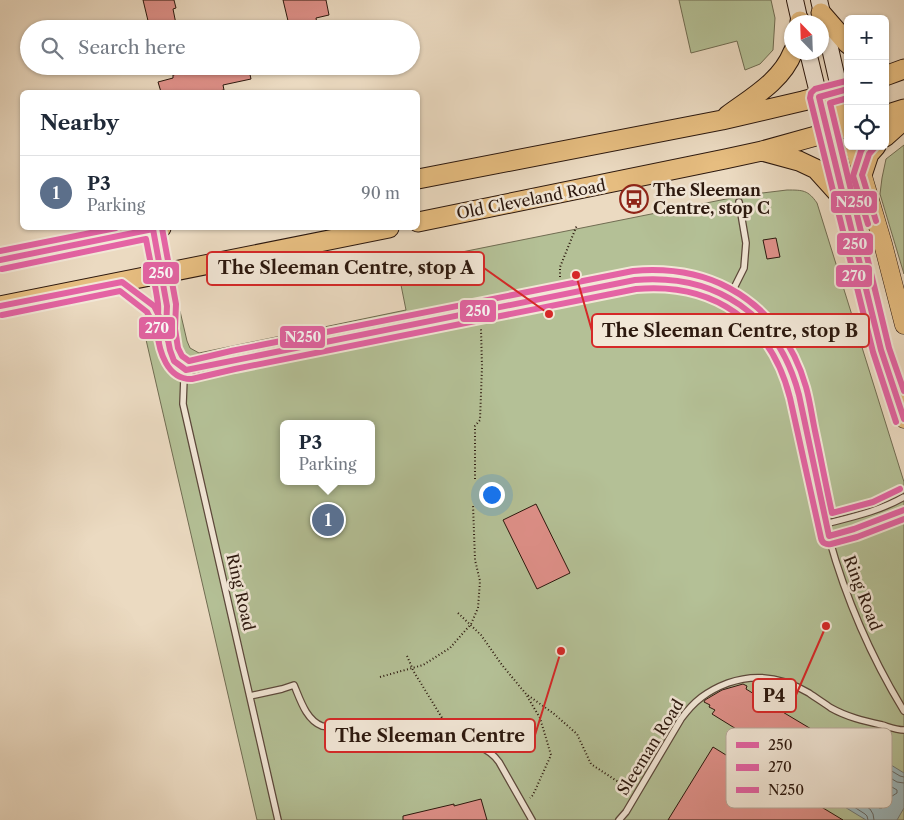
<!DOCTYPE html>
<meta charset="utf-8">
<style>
body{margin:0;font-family:"Libre Caslon Text",serif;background:#f6f6f7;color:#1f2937}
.controls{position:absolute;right:15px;top:15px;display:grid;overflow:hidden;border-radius:8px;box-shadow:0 1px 4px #0004}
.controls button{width:45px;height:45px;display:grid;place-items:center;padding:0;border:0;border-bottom:1px solid #e0e1e3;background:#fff;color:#1f2937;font:25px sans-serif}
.compass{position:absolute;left:784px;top:15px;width:45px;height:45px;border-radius:50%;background:#fff;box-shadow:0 1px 4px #0004;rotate:337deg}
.you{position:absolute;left:491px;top:494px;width:18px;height:18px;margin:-12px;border:4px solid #fff;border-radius:50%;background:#1a73e8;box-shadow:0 0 0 8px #1a73e833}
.badge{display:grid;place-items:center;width:32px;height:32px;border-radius:50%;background:#8f2418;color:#fff;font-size:16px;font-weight:700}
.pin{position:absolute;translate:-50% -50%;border:2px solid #fff;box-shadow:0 1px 5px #0006}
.popup{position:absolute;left:280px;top:420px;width:95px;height:65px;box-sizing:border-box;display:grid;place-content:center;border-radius:8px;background:#fff;filter:drop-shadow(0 1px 4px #0005);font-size:16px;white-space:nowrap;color:#747a83}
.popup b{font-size:19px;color:#1f2937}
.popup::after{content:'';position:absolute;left:50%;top:100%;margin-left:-10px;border:10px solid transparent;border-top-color:#fff}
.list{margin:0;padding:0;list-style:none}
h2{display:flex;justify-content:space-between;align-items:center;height:65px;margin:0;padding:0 20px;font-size:21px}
h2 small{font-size:16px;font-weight:400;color:#747a83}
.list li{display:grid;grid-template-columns:32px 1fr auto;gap:15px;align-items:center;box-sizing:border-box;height:75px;padding:0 20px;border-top:1px solid #e0e1e3}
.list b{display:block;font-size:19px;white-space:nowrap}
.list p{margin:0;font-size:16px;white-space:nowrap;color:#747a83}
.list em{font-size:16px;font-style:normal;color:#747a83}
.icon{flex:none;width:28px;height:28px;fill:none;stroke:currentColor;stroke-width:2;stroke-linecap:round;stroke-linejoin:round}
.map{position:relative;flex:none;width:904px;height:820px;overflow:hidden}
.search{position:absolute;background:#fff;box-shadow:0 1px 4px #0004;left:20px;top:20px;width:400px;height:55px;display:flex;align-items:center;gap:12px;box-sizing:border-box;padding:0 18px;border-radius:28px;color:#747a83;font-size:19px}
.panel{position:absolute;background:#fff;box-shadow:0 1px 4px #0004;left:20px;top:90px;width:400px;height:140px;border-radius:8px}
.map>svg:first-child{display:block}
.green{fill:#b4c096;stroke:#706c52;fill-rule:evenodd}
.water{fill:#9cb8bd;stroke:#6f7877}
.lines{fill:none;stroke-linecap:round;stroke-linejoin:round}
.shore{stroke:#646866;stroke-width:1}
.building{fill:#df9089;stroke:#2c180e}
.service-casing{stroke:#5c483b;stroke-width:8}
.secondary-casing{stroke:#2c180e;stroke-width:18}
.primary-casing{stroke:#2c180e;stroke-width:19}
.trunk-casing{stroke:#2c180e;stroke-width:21}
.path{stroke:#2c180e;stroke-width:2;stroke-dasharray:1 2.5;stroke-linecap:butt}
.service{stroke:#f2e7d7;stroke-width:5.5}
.secondary{stroke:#f2e7d7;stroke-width:16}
.primary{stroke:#e6bd80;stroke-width:18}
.trunk{stroke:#e6bd80;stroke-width:19}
.bus-1-casing{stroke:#f2e7d7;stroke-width:10}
.bus-2-casing{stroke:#f2e7d7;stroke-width:10}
.bus-3-casing{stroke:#f2e7d7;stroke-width:10}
.bus-1{stroke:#e463a4;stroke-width:6}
.bus-2{stroke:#e463a4;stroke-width:6}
.bus-3{stroke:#e463a4;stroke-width:6}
.labels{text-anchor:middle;stroke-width:5;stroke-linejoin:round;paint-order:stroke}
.poi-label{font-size:16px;font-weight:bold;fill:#2c180e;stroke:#f2e7d7;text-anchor:start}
.street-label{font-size:16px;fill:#2c180e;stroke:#f2e7d7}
.key{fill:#f2e7d7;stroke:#b7a99b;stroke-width:1}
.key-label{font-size:14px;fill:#2c180e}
.leader{fill:none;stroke:#d62828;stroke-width:2}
.callout-dot{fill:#d62828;stroke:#f2e7d7;stroke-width:2}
.callout{fill:#f2e7d7;stroke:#d62828;stroke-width:2}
.callout-label{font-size:18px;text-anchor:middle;font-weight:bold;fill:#2c180e}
.line-badge{stroke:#f2e7d7;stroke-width:2}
.badge-label{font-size:14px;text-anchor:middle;font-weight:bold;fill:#fff}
</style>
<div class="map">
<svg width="904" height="820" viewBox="0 0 904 820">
<rect width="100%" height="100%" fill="#ebdac1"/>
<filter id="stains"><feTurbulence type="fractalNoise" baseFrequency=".004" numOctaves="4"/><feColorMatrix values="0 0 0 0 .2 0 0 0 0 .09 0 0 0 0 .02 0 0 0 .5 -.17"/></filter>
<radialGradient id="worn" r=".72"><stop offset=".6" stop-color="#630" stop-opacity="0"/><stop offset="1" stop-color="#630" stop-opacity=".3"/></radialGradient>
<path class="green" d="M679 0H771L775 18 773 50 760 64 745 70 737 41 691 53Z
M904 145V274L880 194 882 178 886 159Z
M787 190C803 190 808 190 817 203L904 482V820H257L141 318 180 311 187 341 190 348 199 353 406 310 397 265 746 195ZM284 424H372V481H284Z"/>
<path class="water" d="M844 736 904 773V808L897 820H866L812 787Z"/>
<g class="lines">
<path class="shore" d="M851 763 897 790V793L889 798 882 808H879L873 802 839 781V779L848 764Z
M868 820 867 816 865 814 820 785 844 745 847 744 900 776 904 777
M874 820 873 814 870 809 829 784V781L846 753H849L897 782 904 783"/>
</g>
<path class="building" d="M143 0H174L176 8 173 9 177 29H150Z
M283 0H326L329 15 316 18 318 29H301L300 22 289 25Z
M199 66H248L251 79 223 85 224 90 213 92H161L158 82 173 78V75L200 69Z
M776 238 780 257 767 259 763 240Z
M536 504 570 573 537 589 503 520Z
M743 684 747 686 746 689 767 702 769 699 778 705 776 708 838 745 817 778 784 757 780 760 754 745V746L743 740 746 735 712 714 715 710 709 707 710 705 704 702 705 700 722 690Z
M713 747 752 771 755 767 843 820H668Z
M481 799 487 820H403V816L454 804V806Z"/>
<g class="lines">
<defs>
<path id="service" d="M154 231 167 306 166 330 170 350 174 361 186 370H195L233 360 635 280C672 277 704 281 736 302 786 335 795 377 806 431 814 466 820 503 829 538 846 599 871 657 904 711
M128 286 154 306 165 328
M729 298 744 268 746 243 739 202
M186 370 184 378 183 404 278 820
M825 524C852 517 880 511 904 497
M829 536 854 529 904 510
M250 696 282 689 294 685C300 699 306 720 322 726L479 747C488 750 494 755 499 762L532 820
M619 820 626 812 681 719C694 701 707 691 728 683 756 673 784 678 809 693 816 698 824 703 831 708 847 717 864 721 882 725 889 727 896 730 904 730"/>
<path id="secondary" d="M795 0 800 22
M819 0 840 92
M808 52 819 97"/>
<path id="primary" d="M840 92 848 122
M819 97 881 350 904 419
M854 146 883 244 904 325"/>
<path id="trunk" d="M821 13 848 44
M800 22V21
M885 76 904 69
M885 115 904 109
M727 116C751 98 781 82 793 52
M885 137 904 120
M762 151 799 161 816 169 844 200
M862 175 869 154 876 146
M418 179 722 120 803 101 848 89
M418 222 725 159 762 151 848 127
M0 260 161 228
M0 306 389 228"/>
</defs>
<use href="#service" class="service-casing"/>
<use href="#secondary" class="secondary-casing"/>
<use href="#primary" class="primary-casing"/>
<use href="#trunk" class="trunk-casing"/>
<path class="path" d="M560 277V267L577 225
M475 479V426L480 420 482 367 481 329
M458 613 481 635 502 665 526 694 553 713 577 734 591 764 629 789
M407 656 414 672 447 726 448 733
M380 677 423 665 450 648 471 624 478 608 480 581 475 560 473 505
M527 696 540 718 551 755 533 795 530 798"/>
<use href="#service" class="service"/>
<use href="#secondary" class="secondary"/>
<use href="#primary" class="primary"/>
<use href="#trunk" class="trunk"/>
<defs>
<path id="bus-1" d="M848 89 819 97 881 350 904 419
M876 146 869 154 862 175 876 221
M0 260 153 229 167 306 166 330 170 350 174 361 186 370 635 280C717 273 778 315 799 395L829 536 854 529 904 510
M0 306 122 282 154 306 166 330 168 341"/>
<path id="bus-2" d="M846 81 815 89 811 93 810 98 873 352 896 422
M864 146 861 151 853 176 868 224
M2 269 146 239C150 261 155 282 158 304 159 313 157 322 157 331 159 351 167 380 192 379L235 369 636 289C714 282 771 322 790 398L821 538C822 543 826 545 831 544L857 537 904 519
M2 315 120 291 147 312 158 333 159 343"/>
<path id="bus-3" d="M848 98 830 103 889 348 904 391
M162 228 176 304 175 329 178 348 182 356 189 361 231 351 633 271C667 268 699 272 729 288 768 309 794 344 806 387 810 401 812 417 815 431 821 459 826 486 832 513L873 502 900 489
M0 251 116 228"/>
</defs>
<use href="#bus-1" class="bus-1-casing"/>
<use href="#bus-2" class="bus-2-casing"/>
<use href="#bus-3" class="bus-3-casing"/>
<use href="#bus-1" class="bus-1"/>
<use href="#bus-2" class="bus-2"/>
<use href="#bus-3" class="bus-3"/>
</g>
<defs>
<symbol id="bus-ring" viewBox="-11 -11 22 22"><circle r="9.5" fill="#f2e7d7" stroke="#8f2418" stroke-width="1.5"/><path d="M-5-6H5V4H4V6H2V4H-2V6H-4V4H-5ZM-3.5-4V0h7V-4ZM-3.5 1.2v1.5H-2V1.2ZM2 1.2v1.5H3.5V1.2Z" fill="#8f2418"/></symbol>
</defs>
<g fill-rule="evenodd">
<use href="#bus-ring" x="618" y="183" width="32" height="32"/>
</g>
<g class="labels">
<g class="poi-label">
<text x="653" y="196">The Sleeman<tspan x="653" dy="18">Centre, stop C</tspan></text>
</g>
<g class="street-label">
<text transform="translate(531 199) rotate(-11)" y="6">Old Cleveland Road</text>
<text transform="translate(241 592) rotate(77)" y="6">Ring Road</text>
<text transform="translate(863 593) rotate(69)" y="6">Ring Road</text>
<text transform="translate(650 747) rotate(-58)" y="6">Sleeman Road</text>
</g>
</g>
<rect x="726" y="728" width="166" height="80" rx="8" class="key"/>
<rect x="736" y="742" width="23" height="6" fill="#e463a4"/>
<rect x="736" y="764" width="23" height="7" fill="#e463a4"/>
<rect x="736" y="787" width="23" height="6" fill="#e463a4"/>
<g class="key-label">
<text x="768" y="750">250</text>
<text x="768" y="772">270</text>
<text x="768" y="795">N250</text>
</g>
<path class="leader" d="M549 314L484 268M576 275L592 331M826 626L796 695M561 651L535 735"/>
<g class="callout-dot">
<circle cx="549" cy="314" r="5"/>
<circle cx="576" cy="275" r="5"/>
<circle cx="826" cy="626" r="5"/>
<circle cx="561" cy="651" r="5"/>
</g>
<g class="callout">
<rect x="207" y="252" width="277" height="33" rx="5"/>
<rect x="592" y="314" width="277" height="33" rx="5"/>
<rect x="753" y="679" width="43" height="33" rx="5"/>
<rect x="325" y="719" width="210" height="33" rx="5"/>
</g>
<g class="callout-label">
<text x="346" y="274">The Sleeman Centre, stop A</text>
<text x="730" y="337">The Sleeman Centre, stop B</text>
<text x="774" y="702">P4</text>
<text x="430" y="742">The Sleeman Centre</text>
</g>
<g class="line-badge">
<rect x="830" y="190" width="48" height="24" rx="5" fill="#e463a4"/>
<rect x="836" y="232" width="38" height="24" rx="5" fill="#e463a4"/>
<rect x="142" y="261" width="38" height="24" rx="5" fill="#e463a4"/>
<rect x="835" y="264" width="38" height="24" rx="5" fill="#e463a4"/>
<rect x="459" y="299" width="38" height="24" rx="5" fill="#e463a4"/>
<rect x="138" y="316" width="38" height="24" rx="5" fill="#e463a4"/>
<rect x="279" y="325" width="47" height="24" rx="5" fill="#e463a4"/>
</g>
<g class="badge-label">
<text x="854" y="207">N250</text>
<text x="855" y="249">250</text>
<text x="161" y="278">250</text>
<text x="854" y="281">270</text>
<text x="478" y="316">250</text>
<text x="157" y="333">270</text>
<text x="303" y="342">N250</text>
</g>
<rect width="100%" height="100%" filter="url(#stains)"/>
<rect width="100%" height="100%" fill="url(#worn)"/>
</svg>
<div class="controls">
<button>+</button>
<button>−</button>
<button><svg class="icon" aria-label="locate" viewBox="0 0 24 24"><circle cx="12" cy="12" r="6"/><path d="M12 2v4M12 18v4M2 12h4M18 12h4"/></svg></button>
</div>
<svg class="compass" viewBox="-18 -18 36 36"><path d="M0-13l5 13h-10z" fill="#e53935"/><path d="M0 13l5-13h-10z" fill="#747a83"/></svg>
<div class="you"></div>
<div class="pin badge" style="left:328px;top:520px;background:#5c6f8a">1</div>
<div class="popup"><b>P3</b>Parking</div>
<div class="search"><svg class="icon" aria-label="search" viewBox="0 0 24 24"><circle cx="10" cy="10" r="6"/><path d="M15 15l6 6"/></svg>Search here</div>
<section class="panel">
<h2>Nearby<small></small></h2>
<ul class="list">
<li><span class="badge" style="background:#5c6f8a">1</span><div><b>P3</b><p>Parking</p></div><em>90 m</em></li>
</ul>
</section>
</div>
